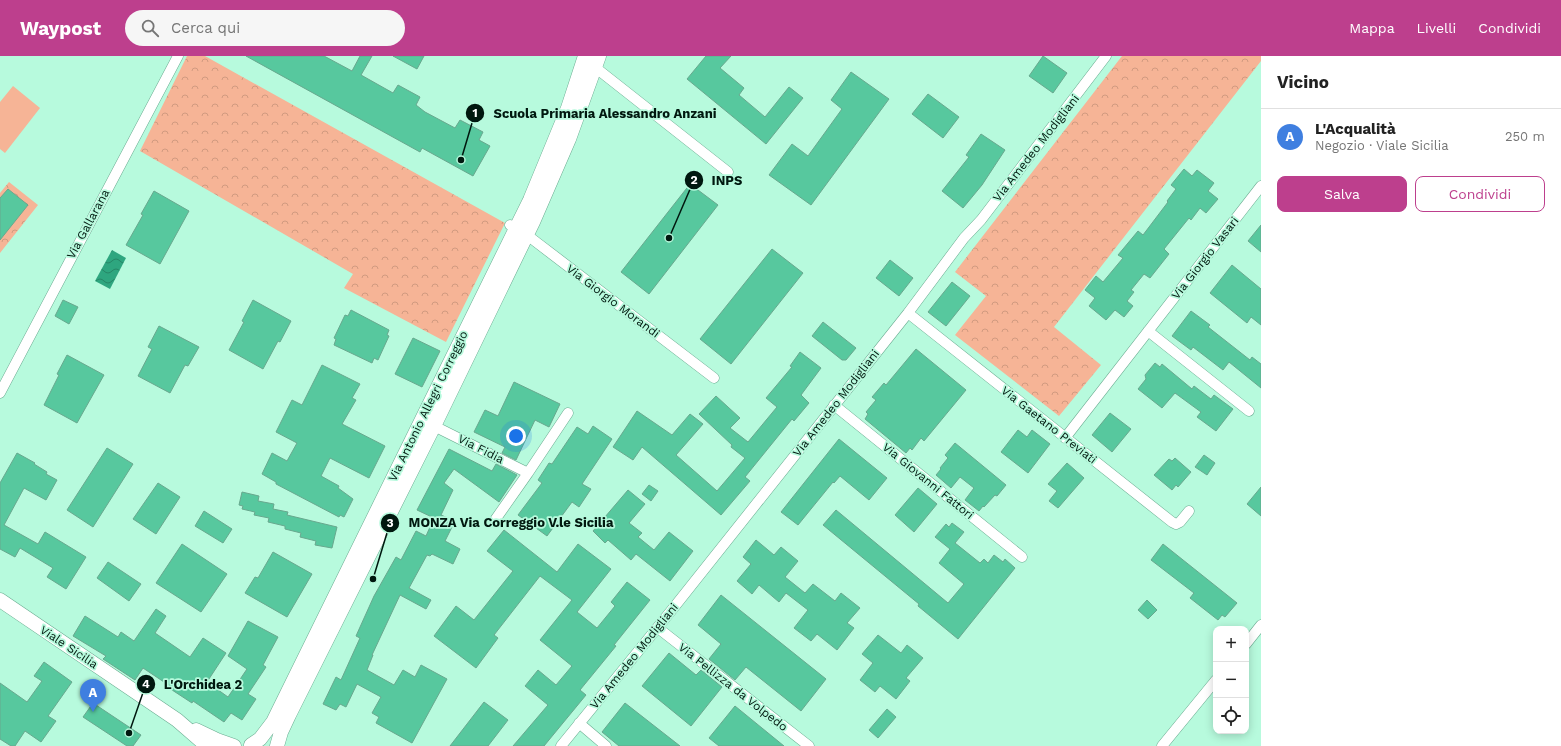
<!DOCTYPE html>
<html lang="it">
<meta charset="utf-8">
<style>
body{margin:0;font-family:"Work Sans",sans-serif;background:#f6f6f6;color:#222}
.controls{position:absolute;right:12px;bottom:12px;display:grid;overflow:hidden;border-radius:8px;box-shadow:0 2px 10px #0003}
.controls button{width:36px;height:36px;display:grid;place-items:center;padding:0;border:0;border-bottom:1px solid #e0e0e0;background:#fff;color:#222;font:20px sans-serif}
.you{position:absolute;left:516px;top:380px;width:14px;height:14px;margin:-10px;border:3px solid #fff;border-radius:50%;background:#1a73e8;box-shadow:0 0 0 6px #1a73e833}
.badge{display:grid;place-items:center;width:26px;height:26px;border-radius:50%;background:#bd3f8d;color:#fff;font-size:13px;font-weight:700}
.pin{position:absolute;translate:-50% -33px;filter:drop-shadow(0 1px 2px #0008)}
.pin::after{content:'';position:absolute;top:21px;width:14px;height:12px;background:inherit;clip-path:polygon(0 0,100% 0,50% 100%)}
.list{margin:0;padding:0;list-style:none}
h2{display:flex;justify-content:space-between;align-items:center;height:52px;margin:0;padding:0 16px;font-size:17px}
h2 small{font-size:13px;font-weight:400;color:#767676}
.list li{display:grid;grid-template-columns:26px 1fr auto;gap:12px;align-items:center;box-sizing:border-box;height:56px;padding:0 16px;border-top:1px solid #e0e0e0}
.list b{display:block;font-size:15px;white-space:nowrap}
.list p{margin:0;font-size:13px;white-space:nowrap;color:#767676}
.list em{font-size:13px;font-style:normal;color:#767676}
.actions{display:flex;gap:8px;padding:12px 16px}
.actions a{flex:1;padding:9px 0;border:1px solid #bd3f8d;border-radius:8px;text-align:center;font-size:14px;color:#bd3f8d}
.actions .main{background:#bd3f8d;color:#fff}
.icon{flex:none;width:22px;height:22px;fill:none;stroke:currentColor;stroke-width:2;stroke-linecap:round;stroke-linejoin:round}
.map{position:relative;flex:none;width:1261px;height:690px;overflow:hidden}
header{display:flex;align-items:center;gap:24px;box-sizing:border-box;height:56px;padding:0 20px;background:#bd3f8d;color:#fff}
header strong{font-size:19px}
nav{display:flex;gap:22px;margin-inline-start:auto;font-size:14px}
.search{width:280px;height:36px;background:#f6f6f6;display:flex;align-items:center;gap:10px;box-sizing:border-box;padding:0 14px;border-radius:22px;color:#767676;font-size:15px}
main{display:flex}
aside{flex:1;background:#fff}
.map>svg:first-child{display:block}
.grass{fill:#f6b496}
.park{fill:url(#park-crowns)}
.water{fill:url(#water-waves)}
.building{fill:#57c89e;stroke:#68a88e}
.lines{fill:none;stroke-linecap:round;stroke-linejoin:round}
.street-casing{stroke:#6aab90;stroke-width:11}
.secondary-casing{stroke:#6aab90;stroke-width:15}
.street{stroke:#fff;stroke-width:10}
.secondary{stroke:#fff;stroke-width:14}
.labels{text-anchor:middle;stroke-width:3.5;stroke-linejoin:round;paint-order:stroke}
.street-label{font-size:12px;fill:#00180f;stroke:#b7fadd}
.leader{fill:none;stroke:#00180f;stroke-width:1.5}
.callout-dot{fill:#00180f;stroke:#b7fadd;stroke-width:1.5}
.mark-label{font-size:12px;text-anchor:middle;font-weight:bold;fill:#fff}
.callout-label{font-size:13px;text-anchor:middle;font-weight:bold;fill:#00180f;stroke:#b7fadd;stroke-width:3.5;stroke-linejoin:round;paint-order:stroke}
</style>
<header>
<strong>Waypost</strong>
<div class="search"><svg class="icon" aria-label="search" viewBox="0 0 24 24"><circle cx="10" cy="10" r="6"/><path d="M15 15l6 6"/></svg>Cerca qui</div>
<nav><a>Mappa</a><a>Livelli</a><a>Condividi</a></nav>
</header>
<main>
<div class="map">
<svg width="1261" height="690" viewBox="0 0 1261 690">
<defs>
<pattern id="park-crowns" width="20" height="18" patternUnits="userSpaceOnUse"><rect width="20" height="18" fill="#f6b496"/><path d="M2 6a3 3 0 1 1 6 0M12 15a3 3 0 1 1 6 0" fill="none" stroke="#d19a80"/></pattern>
<pattern id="water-waves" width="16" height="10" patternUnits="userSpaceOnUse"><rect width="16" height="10" fill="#2ea67f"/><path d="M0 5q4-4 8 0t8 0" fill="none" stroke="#258666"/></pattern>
</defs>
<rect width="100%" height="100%" fill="#b7fadd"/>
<path class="grass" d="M13 30 40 52 5 97 0 93V46Z"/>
<path class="park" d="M187 0H205L505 167 446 286 344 232 353 218 140 95Z
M1122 0H1261V5L1054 271 1101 309 1059 360 955 279 986 240 955 216Z
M9 126 38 149 0 197V137Z"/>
<path class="water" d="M112 194 126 202 110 233 95 225Z"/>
<path class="building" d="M246 0H324L352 15 360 0H372L361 19 393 37 398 29 420 41 416 49 425 56 455 72 460 64 483 76 479 84 490 90 473 120 422 92 420 96Z
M393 0H424L417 13Z
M706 0H731L720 12 744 32 739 39 765 61 789 31 803 42 766 88 687 23Z
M1043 0 1067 17 1053 37 1029 20Z
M851 16 889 43 811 149 769 119 792 88 808 100 842 53 831 44Z
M928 38 959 61 943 82 912 58Z
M981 78 1005 94 982 129 963 152 942 135 969 101 966 99Z
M1184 113 1192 120 1197 114 1214 127 1208 135 1218 143 1206 157 1200 152 1191 164 1189 162 1164 193 1169 198 1150 222 1144 218 1131 234 1134 236 1127 245 1133 250 1124 261 1115 254 1106 264 1089 250 1095 242 1085 234 1096 220 1103 226 1123 202 1118 199 1138 175 1143 179 1168 146 1167 145 1176 133 1171 129Z
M690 128 718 149 649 238 621 216Z
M8 133 28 149 0 184V142Z
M154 135 189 155 160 208 126 189 143 159 141 158Z
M1261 169V196L1248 185Z
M772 193 803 217 731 308 700 283Z
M890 204 913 222 899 240 876 222Z
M1232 209 1261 233V269L1251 261 1247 267 1210 237Z
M952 226 970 240 946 270 928 256Z
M63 244 78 251 69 268 55 260Z
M253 244 291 265 280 286 278 285 263 313 229 294 244 266 242 265Z
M351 254 389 274 387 279 389 280 378 304 374 302 372 307 334 289 336 283 334 282 345 259 348 260Z
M1191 255 1210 269 1208 271 1250 304 1252 301 1261 308V332L1229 306 1223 314 1193 291 1191 294 1172 280Z
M823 266 856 292 846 304H842L812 280Z
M159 270 199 291 188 310 185 309 170 337 138 320 152 293 148 291Z
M413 282 440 295 422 331 395 318Z
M916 293 966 334 924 385 921 382 912 394 910 392 906 397 865 363 868 358 866 356 876 344 872 341 884 327 886 329Z
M800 296 821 312 801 339 809 347 794 365 792 363 745 421 750 425 721 459 642 391 633 404 613 391 637 355 672 379 690 358 703 368 676 399 717 435 745 402 731 391 732 389 699 358 716 340 740 362 730 372 748 386 777 351 766 342 792 311 790 310Z
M67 299 104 319 77 367 44 349 59 319 57 318Z
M1155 307 1160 311 1162 308 1192 333 1194 330 1211 343 1214 339 1233 353 1216 375 1197 361 1201 356 1175 337 1162 352 1138 333 1146 323 1145 319Z
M322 309 360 328 352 342 356 344 342 368 385 390 369 422 330 402 321 420 339 430 338 432 353 443 344 461 340 459 339 461 276 428V426L262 418 272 397 287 405 297 387 276 376 292 344 302 349Z
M514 326 560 348 549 371 535 364 516 404 502 397 505 391 474 376 485 354 498 360Z
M1110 357 1131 373 1112 396 1092 379Z
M593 370 612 383 582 428 591 433 579 451 572 446 547 480 518 459 542 427 538 424 549 407 552 408 577 371 588 378Z
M1018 374 1027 381 1032 374 1050 388 1028 417 1001 396Z
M839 383 887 422 869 444 840 420 834 427 833 426 798 469 781 456Z
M955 387 1006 429 997 440 995 439 984 451 983 450 979 455 965 444 974 432 960 421 951 432 936 419 941 413 940 412 948 402 945 399Z
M107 392 133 408 93 471 67 454Z
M449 393 492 415 496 408 517 419 499 446 454 413 444 427 453 434 441 459 455 465 445 485 460 493 453 508 432 498 430 500 427 499 409 532 431 544 426 553 400 539 372 599H373L367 614 394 629 403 614 415 621 421 609 447 623 412 687 376 667 379 661 372 657 381 641 357 628 346 651 340 648 336 654 323 648 336 621 341 624 360 582 356 580 374 540 396 501 401 504 416 475 426 480 434 462 417 454Z
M17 397 35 407 34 408 47 416 46 418 57 424 46 444 24 432 4 469 38 488 45 476 86 501 66 533 47 521 53 512 20 492 15 501 0 493V427Z
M1204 399 1215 407 1207 419 1195 411Z
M1175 402 1191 416 1178 431 1176 429 1172 434 1154 419 1169 403 1172 405Z
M1067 407 1084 422 1058 452 1049 445 1057 435 1048 428Z
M158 427 180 441 156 478 133 463Z
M649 429 658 435 651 445 642 438Z
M1261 431V460L1247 448Z
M918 432 937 448 914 476 895 459Z
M628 434 645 448 629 467 642 477 638 481 654 494 669 476 693 495 670 525 636 498 631 504 608 484 605 487 593 475Z
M242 436 259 440 258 445 274 448 273 453 288 456 287 459 337 471 332 492 315 489 316 485 300 481 301 477 285 473V470L268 466 269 462 254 459 255 456 242 453 243 450 239 449Z
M836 454 948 547 964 528 939 507 950 493 935 481 946 468 949 471 952 467 964 476 955 487 980 507 984 503 988 507 994 499 1003 506 1005 503 1015 512 958 583 918 550 919 548 823 469Z
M204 455 232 473 223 487 195 470Z
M504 474 557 516 578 488 611 513 577 556 597 572 615 550 611 546 627 526 650 544 614 589 616 590 580 634 586 639 544 690H513L548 649 525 630 538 614 556 629 572 610 540 584 572 544 540 520 494 579 498 582 476 612 434 580 456 550 474 564 513 515 487 495Z
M756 484 774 499 781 491 798 505 785 521 805 537 813 528 835 545 841 537 860 552 847 567 854 572 837 594 817 578 811 585 794 572 808 554 786 537 779 546 759 529 752 538 737 525 751 508 743 501Z
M182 488 227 518 201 556 156 527Z
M1163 488 1237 547 1225 561 1222 559 1218 564 1190 542 1194 537 1151 504Z
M273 496 312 518 287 561 245 537 255 521 258 522Z
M108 506 141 528 129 545 97 522Z
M721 539 826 623 801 655 746 611 735 624 709 603 721 588 698 569Z
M1147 544 1157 554 1148 563 1138 554Z
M156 553 166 560 155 577 190 601 203 582 226 597 207 626 228 641 247 613 228 600 248 565 278 581 263 609 266 611 248 638 256 643 242 664 231 657 224 666 193 645 192 647 169 632 170 630 143 612 135 624 103 603 106 600 73 580 85 560 118 581 121 576 134 585Z
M878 579 901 597 907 589 923 602 906 622 910 625 896 643 880 630 875 636 860 624 873 607 862 598Z
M669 597 696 619 701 614 722 631 691 670 642 630Z
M44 606 72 626 48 660 56 665 41 686 25 675 15 690H11L0 683V627L27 646 42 625 34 620Z
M484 646 508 664 488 690H450Z
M93 647 141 679 133 690H127L83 661Z
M625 647 680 690H619L602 676Z
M735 650 784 690H719L709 682Z
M887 653 896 661 878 682 869 674Z"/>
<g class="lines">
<defs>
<path id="street" d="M596 12 728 116
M510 169 527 179 714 322
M908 257 1172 466 1176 468 1180 466 1189 455
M1148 275 1249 355
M0 337 178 0
M834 349 1022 501
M434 370 528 417 568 357
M1065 382 1261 130
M495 464 528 417
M658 572 809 690
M1246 588 1261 569
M579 667 606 690
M561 690 675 550 908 257 964 182 981 164 1106 0
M1162 690 1216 624"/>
<path id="secondary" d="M0 544 177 664 207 690
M196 674 217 684 234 690
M251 689 260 683 273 666 530 144 568 52 585 0
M277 690 281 676 289 659 434 370 533 166 569 83 599 0"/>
</defs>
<use href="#street" class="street-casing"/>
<use href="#secondary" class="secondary-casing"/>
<use href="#street" class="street"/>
<use href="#secondary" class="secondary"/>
</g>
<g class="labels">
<g class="street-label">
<text transform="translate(1036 92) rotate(-52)" y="4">Via Amedeo Modigliani</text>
<text transform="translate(88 168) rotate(-62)" y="4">Via Gallarana</text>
<text transform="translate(1205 202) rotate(-52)" y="4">Via Giorgio Vasari</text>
<text transform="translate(613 245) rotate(37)" y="4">Via Giorgio Morandi</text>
<text transform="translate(836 347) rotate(-52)" y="4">Via Amedeo Modigliani</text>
<text transform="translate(428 350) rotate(-64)" y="4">Via Antonio Allegri Correggio</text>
<text transform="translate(1049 369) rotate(38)" y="4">Via Gaetano Previati</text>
<text transform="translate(481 393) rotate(27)" y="4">Via Fidia</text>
<text transform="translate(928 425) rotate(39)" y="4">Via Giovanni Fattori</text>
<text transform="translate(69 591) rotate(34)" y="4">Viale Sicilia</text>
<text transform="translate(634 600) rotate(-51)" y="4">Via Amedeo Modigliani</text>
<text transform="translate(733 631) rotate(38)" y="4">Via Pellizza da Volpedo</text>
</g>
</g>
<path class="leader" d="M461 104L475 57M669 182L694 124M373 523L390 467M129 677L146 628"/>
<g class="callout-dot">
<circle cx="461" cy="104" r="4"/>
<circle cx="669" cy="182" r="4"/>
<circle cx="373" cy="523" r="4"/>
<circle cx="129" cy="677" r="4"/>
<circle cx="475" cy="57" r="10"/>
<circle cx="694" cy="124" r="10"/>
<circle cx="390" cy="467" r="10"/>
<circle cx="146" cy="628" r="10"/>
</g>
<g class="mark-label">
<text x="475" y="61">1</text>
<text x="694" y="128">2</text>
<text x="390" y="471">3</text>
<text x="146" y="632">4</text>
</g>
<g class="callout-label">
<text x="605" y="62">Scuola Primaria Alessandro Anzani</text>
<text x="727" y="129">INPS</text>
<text x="511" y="471">MONZA Via Correggio V.le Sicilia</text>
<text x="203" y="633">L'Orchidea 2</text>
</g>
</svg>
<div class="controls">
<button>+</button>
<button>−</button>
<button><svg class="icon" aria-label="locate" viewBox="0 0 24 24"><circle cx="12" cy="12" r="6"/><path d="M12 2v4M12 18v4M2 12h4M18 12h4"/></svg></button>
</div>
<div class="you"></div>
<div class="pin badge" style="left:93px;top:656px;background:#3f7fe0">A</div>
</div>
<aside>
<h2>Vicino<small></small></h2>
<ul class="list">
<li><span class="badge" style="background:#3f7fe0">A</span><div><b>L'Acqualità</b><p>Negozio · Viale Sicilia</p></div><em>250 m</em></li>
</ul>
<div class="actions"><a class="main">Salva</a><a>Condividi</a></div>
</aside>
</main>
